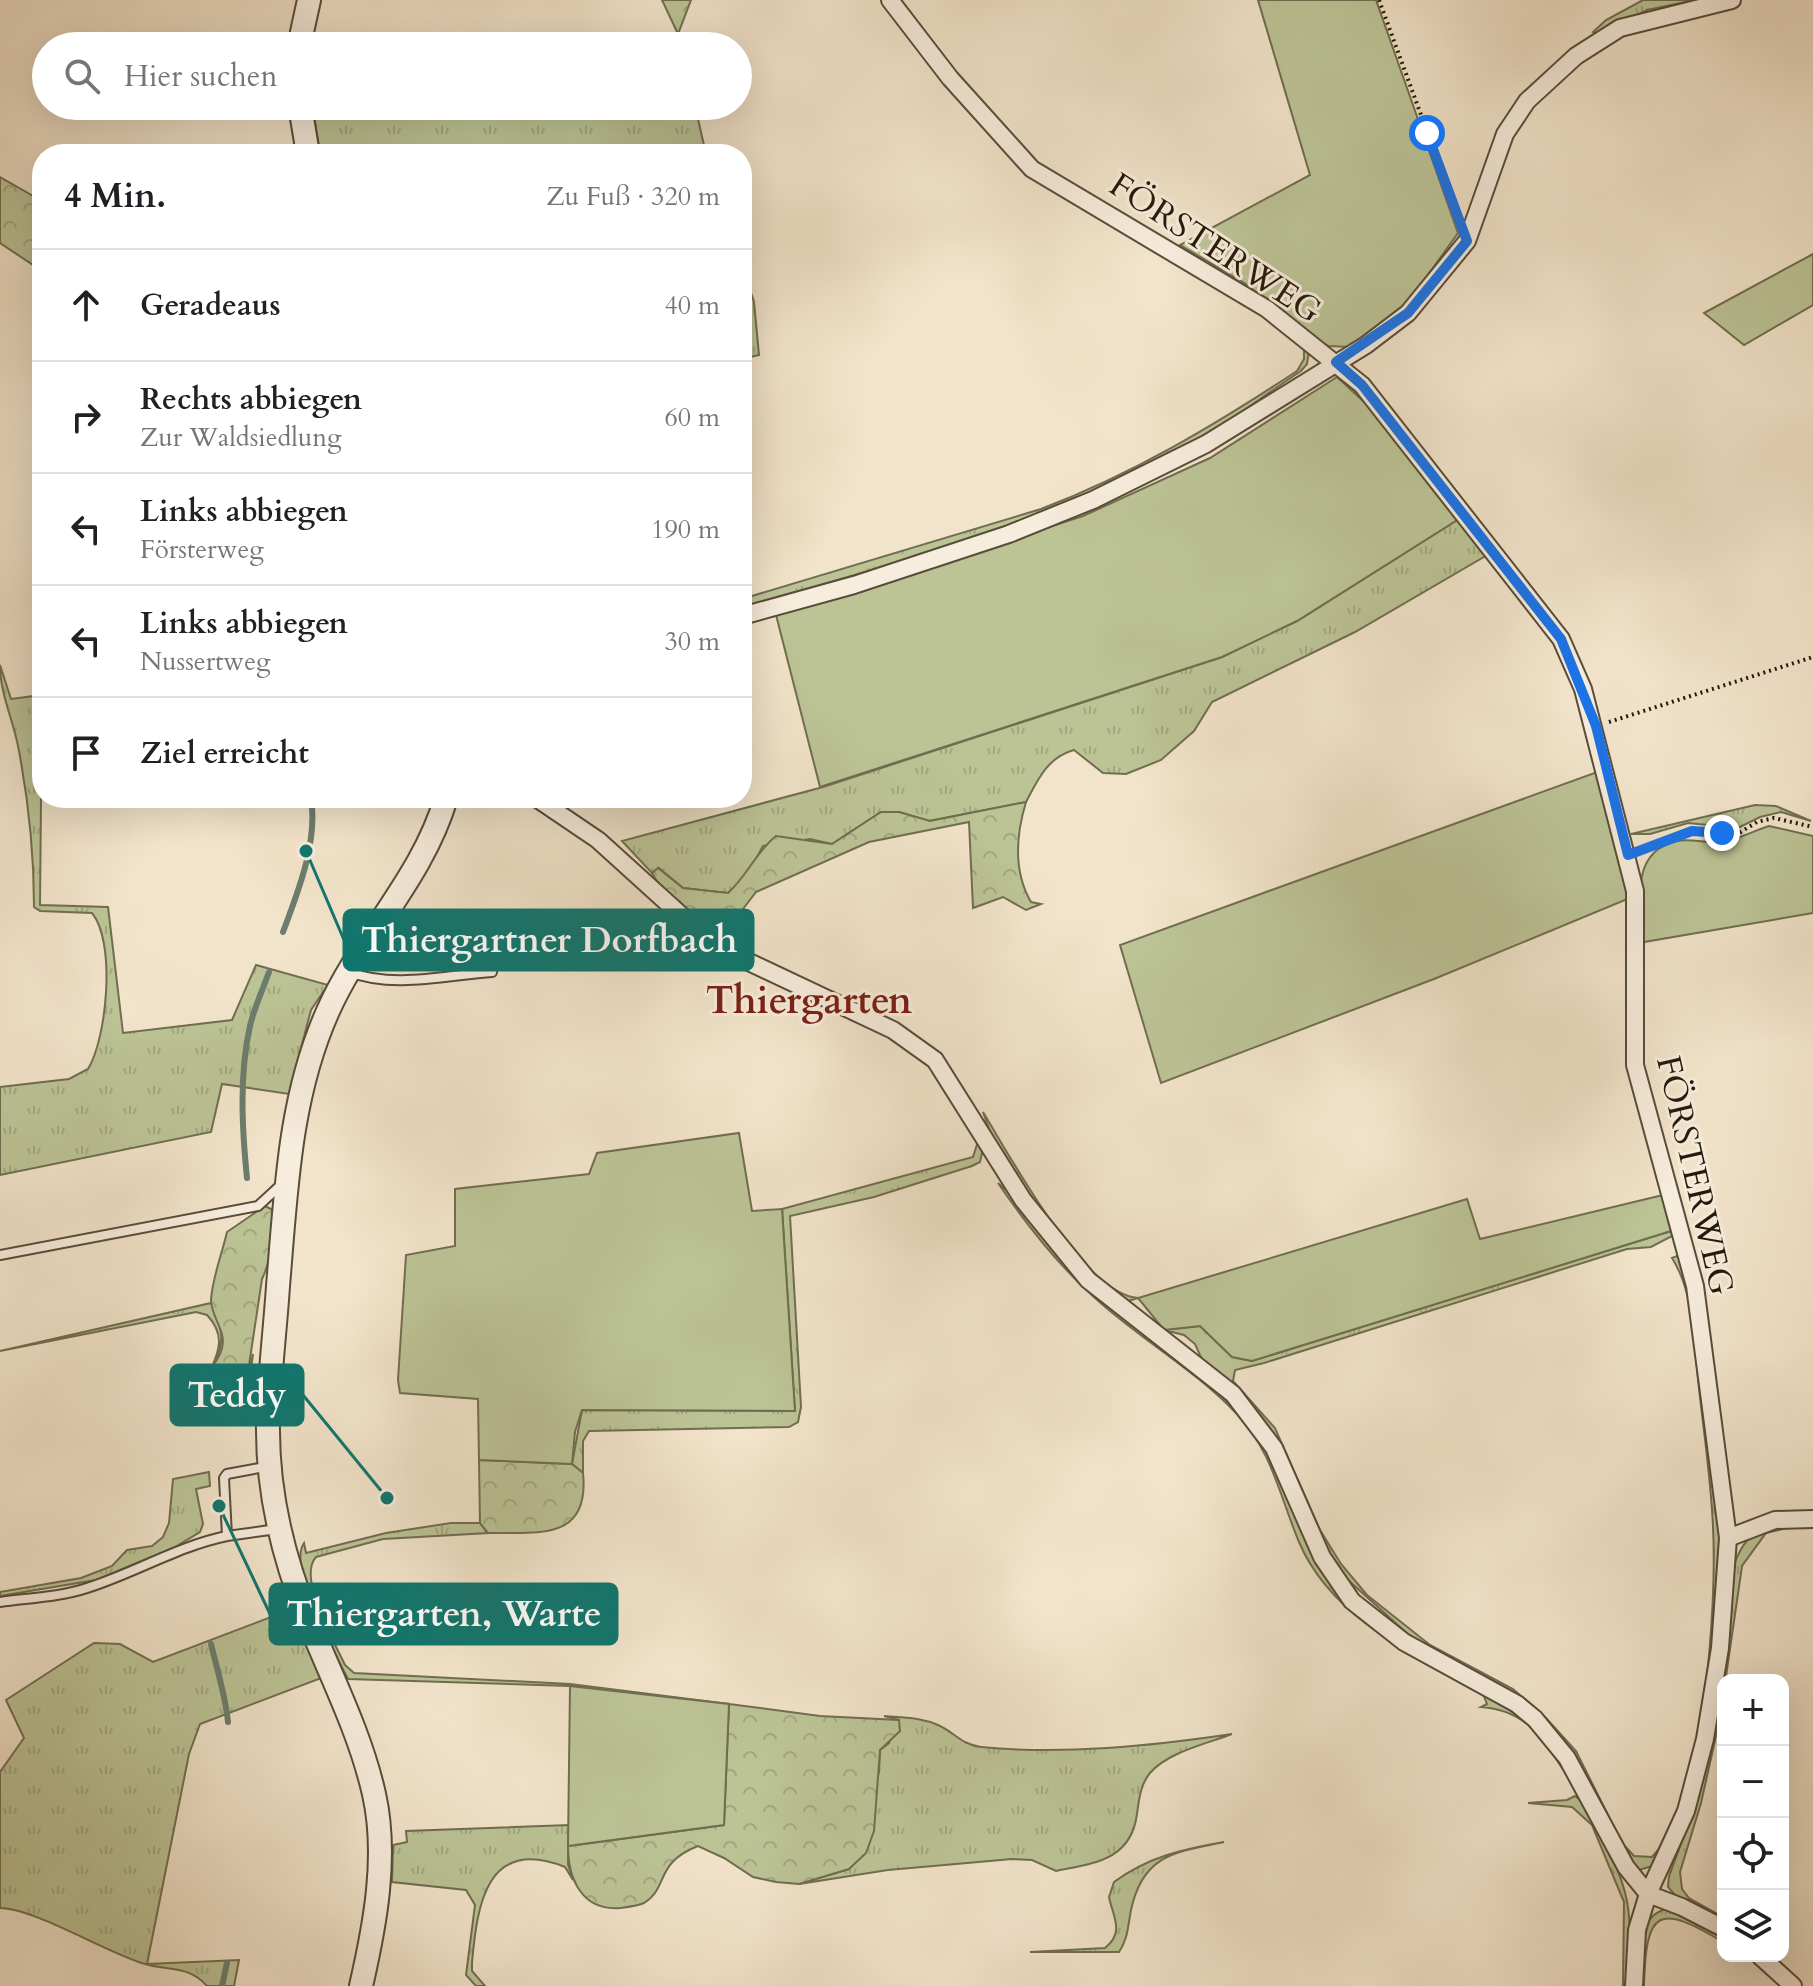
<!DOCTYPE html>
<html lang="de">
<meta charset="utf-8">
<style>
body{margin:0;font-family:Cardo,serif;background:#f6f6f6;color:#202124}
.controls{position:absolute;right:24px;bottom:24px;display:grid;overflow:hidden;border-radius:16px;box-shadow:0 8px 32px #0002}
.controls button{width:72px;height:72px;display:grid;place-items:center;padding:0;border:0;border-bottom:2px solid #e0e0e0;background:#fff;color:#202124;font:40px sans-serif}
.stop{position:absolute;width:24px;height:24px;margin:-18px;border:6px solid #1a73e8;border-radius:50%;background:#fff}
.stop.end{background:#1a73e8;border-color:#fff;box-shadow:0 2px 8px #0008}
.list{margin:0;padding:0;list-style:none}
h2{display:flex;justify-content:space-between;align-items:center;height:104px;margin:0;padding:0 32px;font-size:34px}
h2 small{font-size:26px;font-weight:400;color:#757577}
.list li{display:grid;grid-template-columns:52px 1fr auto;gap:24px;align-items:center;box-sizing:border-box;height:112px;padding:0 32px;border-top:2px solid #e0e0e0}
.list b{display:block;font-size:30px;white-space:nowrap}
.list p{margin:0;font-size:26px;white-space:nowrap;color:#757577}
.list em{font-size:26px;font-style:normal;color:#757577}
.icon{flex:none;width:44px;height:44px;fill:none;stroke:currentColor;stroke-width:2;stroke-linecap:round;stroke-linejoin:round}
.map{position:relative;flex:none;width:1813px;height:1986px;overflow:hidden}
.search{position:absolute;background:#fff;box-shadow:0 8px 32px #0002;left:32px;top:32px;width:720px;height:88px;display:flex;align-items:center;gap:20px;box-sizing:border-box;padding:0 28px;border-radius:44px;color:#757577;font-size:30px}
.panel{position:absolute;background:#fff;box-shadow:0 8px 32px #0002;left:32px;top:144px;width:720px;height:664px;border-radius:32px}
.map>svg:first-child{display:block}
.grass{fill:url(#grass-tufts);stroke:#706e50;stroke-width:2}
.forest{fill:url(#forest-crowns);stroke:#706e50;stroke-width:2}
.garden{fill:#bcc496;stroke:#706e50;stroke-width:2}
.lines{fill:none;stroke-linecap:round;stroke-linejoin:round}
.stream{stroke:#6c7d6d;stroke-width:6}
.service-casing{stroke:#584c3a;stroke-width:12}
.minor-casing{stroke:#584c3a;stroke-width:20}
.tertiary-casing{stroke:#584c3a;stroke-width:26}
.path{stroke:#251909;stroke-width:4;stroke-dasharray:2 4;stroke-linecap:butt}
.service{stroke:#f7eddd;stroke-width:8}
.minor{stroke:#f7eddd;stroke-width:16}
.tertiary{stroke:#f7eddd;stroke-width:22}
.route{stroke:#1a73e8;stroke-width:10}
.labels{text-anchor:middle;stroke-width:6;stroke-linejoin:round;paint-order:stroke}
.street-label{font-size:34px;fill:#251909;stroke:#f7eddd}
.quarter-label{font-size:38px;font-weight:bold;fill:#7a1f14;stroke:#f7eddd}
.leader{fill:none;stroke:#0f766e;stroke-width:3}
.callout-dot{fill:#0f766e;stroke:#f7eddd;stroke-width:3}
.callout{fill:#0f766e;stroke:#0f766e;stroke-width:3}
.callout-label{font-size:36px;text-anchor:middle;font-weight:bold;fill:#fff}
</style>
<div class="map">
<svg width="1813" height="1986" viewBox="0 0 1813 1986">
<defs>
<pattern id="grass-tufts" width="24" height="20" patternUnits="userSpaceOnUse" patternTransform="scale(2)"><rect width="24" height="20" fill="#bcc496"/><path d="M3 7l-1-3M5 7V3M7 7l1-3M15 17l-1-3M17 17v-4M19 17l1-3" fill="none" stroke="#a1a880"/></pattern>
<pattern id="forest-crowns" width="20" height="18" patternUnits="userSpaceOnUse" patternTransform="scale(2)"><rect width="20" height="18" fill="#bcc496"/><path d="M2 6a3 3 0 1 1 6 0M12 15a3 3 0 1 1 6 0" fill="none" stroke="#a1a880"/></pattern>
</defs>
<rect width="100%" height="100%" fill="#f2e4cb"/>
<filter id="stains"><feTurbulence type="fractalNoise" baseFrequency=".0025" numOctaves="4"/><feColorMatrix values="0 0 0 0 .2 0 0 0 0 .09 0 0 0 0 .02 0 0 0 .5 -.17"/></filter>
<radialGradient id="worn" r=".72"><stop offset=".6" stop-color="#630" stop-opacity="0"/><stop offset="1" stop-color="#630" stop-opacity=".3"/></radialGradient>
<path class="grass" d="M1643 0H1695L1647 10 1598 35 1593 32 1606 20Z
M321 106H695L706 154H320L314 116Z
M742 265 754 302 759 355 742 359Z
M1304 348 1309 351 1307 364 1301 371C1269 392 1238 416 1205 436 1064 521 898 561 742 608V599L1041 509C1133 474 1215 425 1297 371L1304 359Z
M1462 517 1489 554 1355 632 1212 702 1194 731 1161 760 1126 774 1103 773 1074 750C1048 757 1038 779 1026 802L929 821 899 812H881L832 844 810 839 763 846 747 876 728 893 683 888 659 868 652 873 622 841 823 787 1222 657 1297 621Z
M0 665 11 699 42 695 40 905 108 907 123 1033 232 1020 256 965 328 985 311 1010 289 1094 222 1084 211 1132 0 1175V1087L69 1079 88 1069C107 1038 116 942 92 913L40 911 34 907C34 853 29 804 19 751 14 721 0 695 0 665Z
M1755 805 1776 806 1811 821 1781 812 1760 817 1738 828 1688 823 1650 834H1631Z
M983 1112C1011 1158 1084 1294 1138 1298L1125 1302C1067 1253 1006 1186 983 1112Z
M979 1138 983 1149 980 1162 972 1166 874 1197 790 1216 801 1407 798 1422 789 1427 589 1431 583 1441V1473L572 1464 582 1410 795 1411 782 1209 973 1157Z
M998 1183C1013 1194 1021 1209 1032 1224 1048 1245 1067 1264 1085 1282 1143 1340 1216 1376 1264 1444 1284 1472 1291 1508 1306 1538 1323 1572 1350 1602 1378 1627 1451 1692 1524 1688 1577 1788 1547 1752 1537 1711 1481 1707L1487 1704 1483 1694C1417 1657 1331 1618 1299 1542 1280 1497 1272 1450 1236 1413 1194 1369 1140 1339 1095 1298 1058 1265 1026 1224 998 1183Z
M1663 1195 1674 1235 1651 1247 1627 1249 1264 1363 1235 1370 1233 1381 1275 1428 1320 1530 1341 1564 1367 1595 1430 1645 1513 1689 1546 1718 1576 1751 1622 1843 1634 1856 1652 1857C1705 1801 1717 1605 1713 1527 1711 1480 1704 1434 1699 1388 1694 1346 1695 1294 1672 1258L1682 1254C1697 1302 1701 1355 1707 1405 1711 1445 1719 1486 1720 1526 1723 1635 1707 1768 1656 1865L1639 1870 1629 1862 1581 1766 1557 1737 1526 1704 1410 1636 1348 1580 1326 1552 1272 1436 1253 1411 1204 1364 1195 1344 1184 1335 1164 1330 1200 1326 1232 1357 1252 1361 1671 1231Z
M211 1303C224 1331 226 1345 210 1371 220 1350 225 1334 207 1315L196 1312 0 1351Z
M253 1354 246 1405 244 1399 207 1400 212 1392 248 1372Z
M209 1472 210 1486 196 1489 203 1524 200 1532 175 1547 96 1580 0 1596V1592L81 1578 112 1566 127 1550 152 1546 163 1537 169 1523 173 1479Z
M451 1523H480L488 1533 383 1539 316 1557C297 1578 334 1641 345 1665L354 1673 570 1684 729 1704 570 1686 348 1679C335 1653 287 1567 304 1543L306 1553 386 1533Z
M1804 1524 1766 1533 1742 1566 1720 1718 1701 1803 1680 1872 1682 1889 1689 1898 1723 1917V1923L1674 1894 1668 1887 1669 1876C1708 1777 1728 1671 1734 1565 1748 1525 1767 1528 1804 1524Z
M292 1609 324 1677 200 1724 189 1754 147 1964 239 1960 234 1986H207C189 1965 168 1971 145 1964 107 1953 34 1908 0 1908V1772L24 1738 6 1700 94 1643 120 1644 153 1662Z
M884 1716C903 1718 921 1717 938 1725 954 1732 962 1745 981 1747 1063 1755 1151 1746 1232 1734 1206 1744 1168 1752 1150 1773 1140 1785 1139 1800 1137 1814 1131 1860 1095 1863 1056 1871L1032 1860 1012 1859 888 1870 799 1884 849 1869 879 1772 880 1750 889 1743 899 1720Z
M1575 1796C1589 1805 1595 1822 1602 1836 1634 1901 1632 1915 1626 1986H1623L1624 1902 1592 1825 1572 1807 1528 1803 1567 1800Z
M569 1825 568 1864 573 1880 565 1867C487 1836 477 1904 472 1963V1971L485 1986H476L466 1975 475 1905 466 1890 392 1882 393 1845 407 1842 406 1831Z
M1224 1842C1176 1852 1143 1854 1131 1910 1128 1925 1128 1939 1119 1952H1030L1105 1948C1125 1932 1113 1917 1109 1897L1114 1882C1148 1857 1183 1849 1224 1842Z
M1667 1909 1692 1917 1723 1936V1942C1658 1903 1646 1909 1644 1986H1640C1642 1960 1635 1915 1667 1909Z"/>
<path class="forest" d="M662 0H691L678 34Z
M0 177 42 201V271L0 243Z
M1026 802C1016 835 1013 871 1031 902L1041 904 1026 910 1003 897 973 908 969 822 869 842 756 892 723 935 711 934 660 887 652 873 658 868 683 888 728 893C747 876 756 852 776 836L832 844 881 812H899L930 821Z
M265 1206 273 1210C277 1231 271 1260 262 1279L248 1372 212 1392 207 1400 180 1401C193 1381 211 1374 220 1354 230 1333 211 1319 211 1300 212 1279 222 1254 227 1232Z
M479 1460 572 1464 583 1473C590 1542 537 1532 488 1533L480 1523Z
M729 1704 820 1716 899 1720 900 1731 880 1750 874 1831 866 1853 849 1869 799 1884 776 1882 753 1877 724 1858 698 1846C654 1863 669 1888 644 1903 638 1906 628 1907 620 1908 582 1911 568 1879 568 1846L724 1825Z"/>
<path class="garden" d="M1258 0H1376L1458 233 1405 307 1350 347 1328 346 1316 340 1246 284 1180 245 1310 175Z
M1813 254V305L1744 345 1704 313Z
M1337 377 1375 412 1462 517 1297 621 1222 657 820 787 776 615 1083 516 1210 458Z
M1600 771 1630 898 1434 979 1161 1083 1120 945Z
M1769 826 1813 836V913L1644 942C1641 905 1628 852 1677 841 1692 838 1707 844 1721 842 1739 840 1752 831 1769 826Z
M739 1133 752 1211 782 1209 795 1411 582 1410 575 1432 572 1464 479 1460 478 1399 400 1393 398 1380 406 1255 455 1246V1189L589 1174 597 1153Z
M1663 1195 1671 1231 1252 1361 1232 1357 1200 1326 1164 1330 1138 1298 1467 1199 1480 1239Z
M570 1686 729 1704 724 1825 568 1846Z"/>
<g class="lines">
<path class="stream" d="M283 932C298 892 318 842 311 798
M247 1178C242 1128 239 1075 250 1026 254 1008 263 989 269 972
M211 1644C217 1670 225 1693 228 1722
M222 1986 227 1963"/>
<defs>
<path id="service" d="M350 972C392 989 448 975 492 972
M0 1255 258 1206 283 1183
M270 1466 227 1474 224 1478 227 1536 277 1529
M0 1602C28 1598 60 1597 87 1588 135 1573 178 1546 227 1536"/>
<path id="minor" d="M890 0 950 78 1032 169 1267 309 1362 385 1561 639 1583 689 1635 891V1065L1695 1286 1728 1538 1720 1648 1705 1739 1686 1811 1648 1894 1637 1930 1634 1986
M742 616 854 585 1009 534 1093 500 1206 444 1366 345 1408 313 1467 241 1505 134 1527 101 1576 56 1620 28 1732 0
M536 798 598 840 715 946 893 1030 935 1060 1023 1200 1088 1280 1233 1394 1274 1448 1322 1557 1352 1601 1404 1642 1517 1704 1535 1719 1567 1758 1626 1867 1648 1894
M1728 1538 1775 1520 1813 1519
M1648 1894 1682 1907 1723 1928
M1760 1956 1793 1986"/>
<path id="tertiary" d="M299 46 309 0
M300 106 308 154
M361 1986C375 1925 388 1856 374 1794 360 1732 331 1677 308 1619 283 1557 267 1491 268 1424 269 1378 275 1332 278 1286 286 1193 289 1098 328 1011 361 937 423 877 446 798"/>
</defs>
<use href="#service" class="service-casing"/>
<use href="#minor" class="minor-casing"/>
<use href="#tertiary" class="tertiary-casing"/>
<path class="path" d="M1379 0 1458 216
M1609 722 1813 657
M1641 849 1692 831 1739 833 1757 822 1774 818 1813 827"/>
<use href="#service" class="service"/>
<use href="#minor" class="minor"/>
<use href="#tertiary" class="tertiary"/>
</g>
<g class="lines">
<path class="route" d="M1427 133 1467 241 1408 313 1336 362 1362 385 1561 639 1596 726 1628 855 1692 831 1722 833"/>
</g>
<g class="labels">
<g class="street-label">
<text transform="translate(1216 247) rotate(33)" y="12">FÖRSTERWEG</text>
<text transform="translate(1696 1175) rotate(77)" y="12">FÖRSTERWEG</text>
</g>
<g class="quarter-label">
<text x="809" y="1013">Thiergarten</text>
</g>
</g>
<path class="leader" d="M306 851L344 940M387 1498L303 1395M219 1506L270 1614"/>
<g class="callout-dot">
<circle cx="306" cy="851" r="8"/>
<circle cx="387" cy="1498" r="8"/>
<circle cx="219" cy="1506" r="8"/>
</g>
<g class="callout">
<rect x="344" y="910" width="409" height="60" rx="8"/>
<rect x="171" y="1365" width="132" height="60" rx="8"/>
<rect x="270" y="1584" width="347" height="60" rx="8"/>
</g>
<g class="callout-label">
<text x="549" y="952">Thiergartner Dorfbach</text>
<text x="237" y="1407">Teddy</text>
<text x="444" y="1626">Thiergarten, Warte</text>
</g>
<rect width="100%" height="100%" filter="url(#stains)"/>
<rect width="100%" height="100%" fill="url(#worn)"/>
</svg>
<div class="controls">
<button>+</button>
<button>−</button>
<button><svg class="icon" aria-label="locate" viewBox="0 0 24 24"><circle cx="12" cy="12" r="6"/><path d="M12 2v4M12 18v4M2 12h4M18 12h4"/></svg></button>
<button><svg class="icon" aria-label="layers" viewBox="0 0 24 24"><path d="M12 4l9 5-9 5-9-5zM3 14l9 5 9-5"/></svg></button>
</div>
<div class="stop" style="left:1427px;top:133px"></div>
<div class="stop end" style="left:1722px;top:833px"></div>
<div class="search"><svg class="icon" aria-label="search" viewBox="0 0 24 24"><circle cx="10" cy="10" r="6"/><path d="M15 15l6 6"/></svg>Hier suchen</div>
<section class="panel">
<h2>4 Min.<small>Zu Fuß · 320 m</small></h2>
<ul class="list">
<li><svg class="icon" aria-label="ahead" viewBox="0 0 24 24"><path d="M12 20V5M6 11l6-6 6 6"/></svg><div><b>Geradeaus</b></div><em>40 m</em></li>
<li><svg class="icon" aria-label="right" viewBox="0 0 24 24"><path d="M7 20v-9h11M14 6l5 5-5 5"/></svg><div><b>Rechts abbiegen</b><p>Zur Waldsiedlung</p></div><em>60 m</em></li>
<li><svg class="icon" aria-label="left" viewBox="0 0 24 24"><path d="M17 20v-9H6M10 6l-5 5 5 5"/></svg><div><b>Links abbiegen</b><p>Försterweg</p></div><em>190 m</em></li>
<li><svg class="icon" aria-label="left" viewBox="0 0 24 24"><path d="M17 20v-9H6M10 6l-5 5 5 5"/></svg><div><b>Links abbiegen</b><p>Nussertweg</p></div><em>30 m</em></li>
<li><svg class="icon" aria-label="arrive" viewBox="0 0 24 24"><path d="M6 21V4h12l-3 4 3 4H6"/></svg><div><b>Ziel erreicht</b></div></li>
</ul>
</section>
</div>
